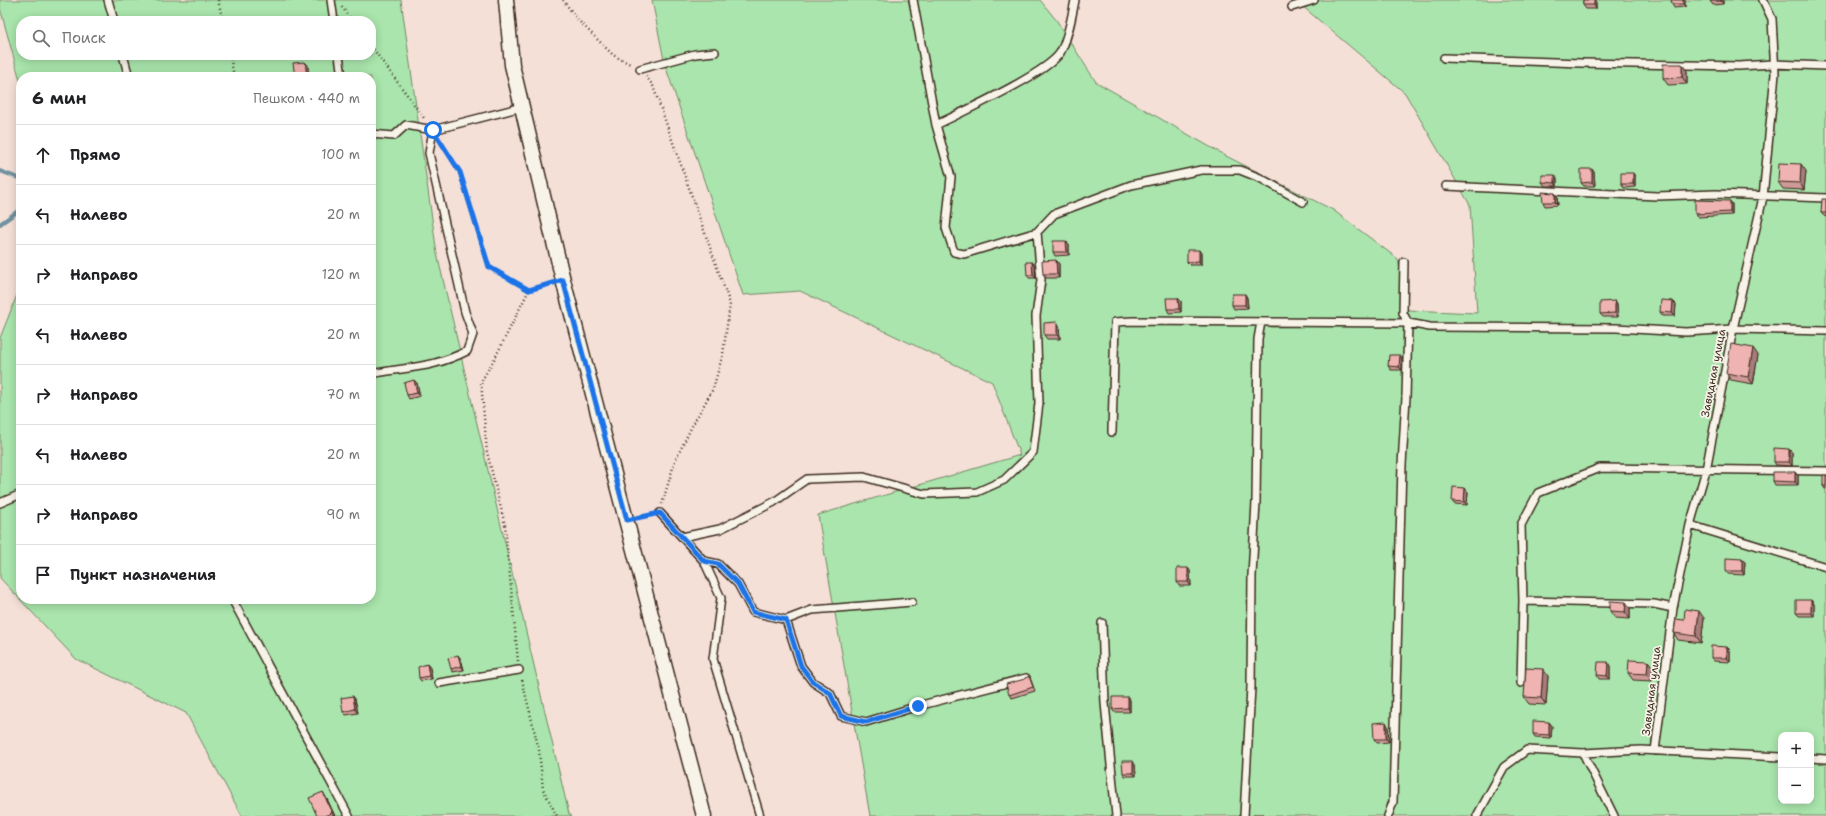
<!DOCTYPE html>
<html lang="ru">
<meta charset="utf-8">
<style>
body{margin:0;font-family:"Shantell Sans",sans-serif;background:#f6f6f6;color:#202124}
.controls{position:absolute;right:12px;bottom:12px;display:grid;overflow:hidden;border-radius:8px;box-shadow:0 2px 10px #0003}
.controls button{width:36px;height:36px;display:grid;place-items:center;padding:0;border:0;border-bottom:1px solid #e0e0e0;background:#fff;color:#202124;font:20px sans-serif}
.stop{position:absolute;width:12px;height:12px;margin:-9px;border:3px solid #1a73e8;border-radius:50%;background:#fff}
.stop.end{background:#1a73e8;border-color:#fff;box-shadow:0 1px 4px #0008}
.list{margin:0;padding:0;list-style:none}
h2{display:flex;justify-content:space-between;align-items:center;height:52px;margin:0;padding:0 16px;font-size:17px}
h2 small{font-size:13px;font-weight:400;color:#757577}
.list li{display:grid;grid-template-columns:26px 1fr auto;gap:12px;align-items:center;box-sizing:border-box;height:60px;padding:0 16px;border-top:1px solid #e0e0e0}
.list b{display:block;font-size:15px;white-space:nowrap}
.list em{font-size:13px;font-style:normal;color:#757577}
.icon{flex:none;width:22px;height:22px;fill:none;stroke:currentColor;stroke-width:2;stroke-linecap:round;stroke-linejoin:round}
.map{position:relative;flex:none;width:1826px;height:816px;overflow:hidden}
.search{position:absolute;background:#fff;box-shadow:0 2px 10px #0003;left:16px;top:16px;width:360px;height:44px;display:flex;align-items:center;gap:10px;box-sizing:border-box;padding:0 14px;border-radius:16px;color:#757577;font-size:15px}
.panel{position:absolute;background:#fff;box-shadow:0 2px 10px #0003;left:16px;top:72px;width:360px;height:532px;border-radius:16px}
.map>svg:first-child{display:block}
.green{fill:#a9e5ac;stroke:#728865;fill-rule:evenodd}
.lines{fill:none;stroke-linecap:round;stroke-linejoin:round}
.stream{stroke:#7092a0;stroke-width:4}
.lane-casing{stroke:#3b2a1e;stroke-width:10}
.street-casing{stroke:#3b2a1e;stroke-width:17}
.path{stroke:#3b2a1e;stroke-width:2.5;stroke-dasharray:1 3;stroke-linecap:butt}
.lane{stroke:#f7f3e8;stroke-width:7}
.street{stroke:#f7f3e8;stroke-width:14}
.wall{fill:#ce9a98;stroke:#3b2a1e}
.shaded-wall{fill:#a77d7c;stroke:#3b2a1e}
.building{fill:#efb3b1;stroke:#3b2a1e}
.route{stroke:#1a73e8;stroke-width:5}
.labels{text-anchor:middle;stroke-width:3.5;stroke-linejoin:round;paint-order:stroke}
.street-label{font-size:11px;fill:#3b2a1e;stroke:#f7f3e8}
</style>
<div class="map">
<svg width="1826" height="816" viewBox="0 0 1826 816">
<rect width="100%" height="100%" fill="#f5e0d8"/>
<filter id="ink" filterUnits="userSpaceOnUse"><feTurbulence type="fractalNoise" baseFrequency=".025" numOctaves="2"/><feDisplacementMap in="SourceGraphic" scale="8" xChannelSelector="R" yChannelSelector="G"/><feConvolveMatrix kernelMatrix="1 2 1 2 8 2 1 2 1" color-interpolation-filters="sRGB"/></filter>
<g filter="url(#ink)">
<path class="green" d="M0 0H401L437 254 569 814 572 816H242L186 713 76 659 0 578V338L21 285V599H371V77H21V84L0 8ZM21 21H371V55H21Z
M652 0H1040L1057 21 1096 82 1226 156 1333 210 1398 259 1408 310 1477 313 1470 205 1405 93 1295 0H1826V816H870L818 515 1020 455 992 382 800 291 743 295 665 65ZM1781 735H1811V801H1781Z"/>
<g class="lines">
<path class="stream" d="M0 171 21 179
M0 224 21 209"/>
<defs>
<path id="lane" d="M108 0 114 21
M331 0 334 21
M913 0 936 125 951 177 946 228 954 252 964 254 1037 232 1054 214 1131 185 1201 170H1240L1260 178 1303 202
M1292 7 1314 0
M123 55 129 77
M339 55 342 77
M1444 58 1581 63 1739 66 1773 64 1826 66
M640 69 695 54 715 52
M936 125C962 112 1046 74 1060 53 1068 39 1072 16 1075 0
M371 134 394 136 406 125 433 130
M1446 186 1657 196 1716 194 1826 198
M371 374C407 367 434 368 467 351L473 334 465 312 429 153 433 130 522 107
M1112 432 1115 322 1133 321 1408 323 1430 327 1616 328 1686 332 1733 329 1826 331
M0 503 21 494
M660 513 704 561 721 598 713 659 760 816
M1690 525 1826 567
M682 537 720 529 774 502 807 479 864 477 924 494 977 492 1004 480 1033 452 1039 403 1036 316 1041 280 1037 232
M704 561 718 564 738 584 753 612 786 620 801 666 813 682 830 693 841 716 866 722 918 706 1026 678
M232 599 349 816
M1523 601 1654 604 1673 608
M786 620 812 610 912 602
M1102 623 1105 703 1116 816
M439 683 519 670
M1521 683 1523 601 1521 525 1538 493 1600 468 1826 471
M1655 751 1673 608 1690 525 1706 470 1733 329 1763 197 1775 74 1772 19 1763 0
M1583 753 1614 816
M1811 758 1826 759
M1244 816 1251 687 1252 576 1256 502 1258 339 1261 322
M1388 816 1393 802 1402 465 1406 397 1408 323 1403 313 1404 262
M1477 816 1504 767 1527 750 1583 753 1641 750 1781 757"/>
<path id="street" d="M506 0 512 65 563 280 704 816"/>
</defs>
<use href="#lane" class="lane-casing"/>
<use href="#street" class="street-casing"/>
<path class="path" d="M218 0 223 21
M563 0 578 20 613 55 632 65
M342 7 352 21
M371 46 424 118
M230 55 234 77
M646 76 653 86 730 304 723 354 713 389 692 426 675 461 662 504
M441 142 459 172 489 267 529 290 550 284
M639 517 652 515
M518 661 505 525 487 452 481 382 496 356 529 290
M522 680 539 750 543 789 557 816"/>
<use href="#lane" class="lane"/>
<use href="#street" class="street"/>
</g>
<path class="wall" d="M1583 0H1596V9H1586L1583 5Z
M1685 0V7L1674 8 1672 4Z
M1710 0H1723V4L1713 5 1710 1Z
M273 55H287L275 58Z
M1687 71V84L1668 85 1663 78Z
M1806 171 1804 190 1783 189 1778 182Z
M1594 172 1595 186H1584L1581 183Z
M1635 176V187L1624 188 1621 184Z
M1557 178V186H1545L1542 182Z
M1557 196 1558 205 1545 206 1543 202Z
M1826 199V217L1824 216 1821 213Z
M1732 204V215L1698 217 1695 214Z
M1066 241 1069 244V255L1055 256 1053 252Z
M1201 253V265H1190L1187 262Z
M1056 260 1059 264V278H1046L1043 274Z
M1032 262 1035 265 1036 278H1029L1027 275Z
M1245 294 1247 298 1248 308 1234 309 1232 305Z
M1178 298 1181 301V312L1169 313 1167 309Z
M1615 301 1617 305 1618 317H1603L1600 314Z
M1673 301 1676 304 1675 316H1663L1660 312Z
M1057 322 1059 326 1060 339H1047L1044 335Z
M1758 355 1753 384 1731 380 1726 373Z
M1402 358V370H1391L1388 366Z
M417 383 420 396 409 399 407 395Z
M1792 452V466L1776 465 1774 462Z
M1795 472 1798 476V485H1775L1773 481Z
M1826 475V489H1825L1823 486Z
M1468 492 1467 505 1454 504 1452 501Z
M1745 562 1744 575 1728 574 1726 571Z
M1188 568 1190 571 1191 586H1179L1177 582Z
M1811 600 1814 604V616H1799L1796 613Z
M1630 608V619L1615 618 1610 611Z
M1704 618 1701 643 1678 640 1674 633Z
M1727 647 1730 650V662L1714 661 1711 658Z
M461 659 464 670 453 672 451 669Z
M1648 661 1653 668 1652 681 1633 680 1628 673Z
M427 664 430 668 432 679 421 681 419 678Z
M1610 666V679H1599L1597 675Z
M1029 676 1031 680 1035 691 1012 698 1009 695 1025 679Z
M1548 676 1546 705 1529 704 1524 697Z
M1128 697 1130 700V712H1114L1112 709Z
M355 699 358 713 346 715 343 712Z
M1549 722 1552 726 1551 738 1535 737 1533 734Z
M1388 726 1389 742 1377 743 1374 739Z
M1135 765 1136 776H1125L1123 773Z
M327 799 335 816H317Z"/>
<path class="shaded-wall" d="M1594 0H1596V9L1594 5Z
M1683 0H1685V7L1683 4Z
M1721 0H1723V4L1721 1Z
M305 62 308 65 309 77H308L307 76Z
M1682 64 1687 71V84L1682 77Z
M1801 164 1806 171 1804 190 1800 183Z
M1592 169 1594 172 1595 186 1592 182Z
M1633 173 1635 176V187L1633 184Z
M1555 175 1557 178V186L1555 183Z
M1555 193 1557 196 1558 205 1555 202Z
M1730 201 1732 204V215L1730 212Z
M1066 241 1069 244V255L1067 252Z
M1199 250 1201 253V265L1199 261Z
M1056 260 1059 264V278L1057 274Z
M1032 262 1035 265 1036 278 1033 275Z
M1245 294 1247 298 1248 308 1245 305Z
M1178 298 1181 301V312L1179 309Z
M1615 301 1617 305 1618 317 1615 313Z
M1673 301 1676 304 1675 316 1672 313Z
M1057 322 1059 326 1060 339 1057 335Z
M1753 348 1758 355 1753 384 1748 377Z
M1400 355 1402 358V370L1399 367Z
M414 380 417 383 420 396 417 393Z
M1789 449 1792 452V466L1789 462Z
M1795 472 1798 476V485L1795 482Z
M1465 488 1468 492 1467 505 1464 502Z
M1742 559 1745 562 1744 575 1742 571Z
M1188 568 1190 571 1191 586 1188 582Z
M1811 600 1814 604V616L1811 613Z
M1626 602 1630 608V619L1625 612Z
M1699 611 1704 618 1701 643 1696 636Z
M1727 647 1730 650V662L1727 658Z
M458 655 461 659 464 670 461 666Z
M1648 661 1653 668 1652 681 1647 674Z
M1608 662 1610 666V679L1607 676Z
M427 664 430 668 432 679 429 676Z
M1543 669 1548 676 1546 705 1541 698Z
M353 696 355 699 358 713 355 709Z
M1128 697 1130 700V712L1128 708Z
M1386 722 1388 726 1389 742 1386 739Z
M1549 722 1552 726 1551 738 1549 735Z
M1133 761 1135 765 1136 776 1133 773Z
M323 792 327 799 335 816H334L332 813Z"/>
<path class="building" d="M1583 0H1594V5H1583Z
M1671 0H1683V4H1672Z
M1710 0H1721V1H1710Z
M305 62 307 76 295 77 293 63Z
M1663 64H1682V77L1663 78Z
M1779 163 1801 164 1800 183 1778 182Z
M1581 169H1592V182L1581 183Z
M1621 173H1633V184H1621Z
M1542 175H1555V183L1542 182Z
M1542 192 1555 193V202H1543Z
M1822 199H1826V213H1821Z
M1695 200 1730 201V212L1695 214Z
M1053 241H1066L1067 252H1053Z
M1187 250H1199V261L1187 262Z
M1056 260 1057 274H1043L1042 261Z
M1026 262H1032L1033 275H1027Z
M1232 294H1245V305H1232Z
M1166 298H1178L1179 309H1167Z
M1661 300 1673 301 1672 313 1660 312Z
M1615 301V313L1600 314V302Z
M1057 322V335H1044V323Z
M1731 344 1753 348 1748 377 1726 373Z
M1389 355H1400L1399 367 1388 366Z
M414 380 417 393 407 395 404 383Z
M1774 448 1789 449V462H1774Z
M1773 472H1795V482L1773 481Z
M1823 475H1826V486H1823Z
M1453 487 1465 488 1464 502 1452 501Z
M1726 558 1742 559V571H1726Z
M1177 568H1188V582H1177Z
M1796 600H1811V613H1796Z
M1610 601 1626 602 1625 612 1610 611Z
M1685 609 1699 611 1696 636 1674 633 1676 619 1684 620Z
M1711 646 1727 647V658H1711Z
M458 655 461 666 451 669 448 658Z
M1629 660 1648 661 1647 674 1628 673Z
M1598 662H1608L1607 676 1597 675Z
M427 664 429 676 419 678 418 667Z
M1526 668 1543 669 1541 698 1524 697Z
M1029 676 1033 687 1009 695 1006 684 1025 679Z
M353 696 355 709 343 712 341 698Z
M1112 697H1128V708L1112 709Z
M1533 721 1549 722V735L1533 734Z
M1386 722V739H1374L1373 723Z
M1122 761H1133V773H1123Z
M323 792 332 813 324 816H317L309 798Z
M1254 814H1264V816H1254Z"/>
</g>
<g class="lines" filter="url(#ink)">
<path class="route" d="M433 130 460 172 489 267 529 290 563 280 627 520 660 513 704 561 718 564 738 584 753 612 786 620 801 666 813 682 830 693 841 716 866 722 918 706"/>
</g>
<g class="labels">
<g class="street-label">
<text transform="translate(1713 373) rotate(-79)" y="4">Завидная улица</text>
<text transform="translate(1651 691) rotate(-83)" y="4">Завидная улица</text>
</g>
</g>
</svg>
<div class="controls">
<button>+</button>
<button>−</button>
</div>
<div class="stop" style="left:433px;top:130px"></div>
<div class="stop end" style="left:918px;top:706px"></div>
<div class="search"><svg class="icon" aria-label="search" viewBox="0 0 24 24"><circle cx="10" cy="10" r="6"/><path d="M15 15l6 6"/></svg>Поиск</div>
<section class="panel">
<h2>6 мин<small>Пешком · 440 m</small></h2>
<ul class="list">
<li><svg class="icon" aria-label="ahead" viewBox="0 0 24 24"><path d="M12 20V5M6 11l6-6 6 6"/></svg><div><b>Прямо</b></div><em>100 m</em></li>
<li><svg class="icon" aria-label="left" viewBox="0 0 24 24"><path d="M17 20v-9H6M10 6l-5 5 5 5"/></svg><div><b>Налево</b></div><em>20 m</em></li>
<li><svg class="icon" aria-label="right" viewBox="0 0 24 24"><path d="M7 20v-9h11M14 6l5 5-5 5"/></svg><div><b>Направо</b></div><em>120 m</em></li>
<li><svg class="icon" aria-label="left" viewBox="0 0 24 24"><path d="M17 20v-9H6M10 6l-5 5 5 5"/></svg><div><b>Налево</b></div><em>20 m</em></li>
<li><svg class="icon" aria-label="right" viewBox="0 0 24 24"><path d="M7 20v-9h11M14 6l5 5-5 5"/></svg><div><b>Направо</b></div><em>70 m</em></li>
<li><svg class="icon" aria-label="left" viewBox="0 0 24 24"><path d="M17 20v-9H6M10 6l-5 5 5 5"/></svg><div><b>Налево</b></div><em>20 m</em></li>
<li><svg class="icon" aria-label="right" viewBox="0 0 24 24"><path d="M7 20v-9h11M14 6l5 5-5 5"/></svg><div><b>Направо</b></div><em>90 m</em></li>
<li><svg class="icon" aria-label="arrive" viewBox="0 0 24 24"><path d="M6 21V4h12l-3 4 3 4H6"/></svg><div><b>Пункт назначения</b></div></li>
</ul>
</section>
</div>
